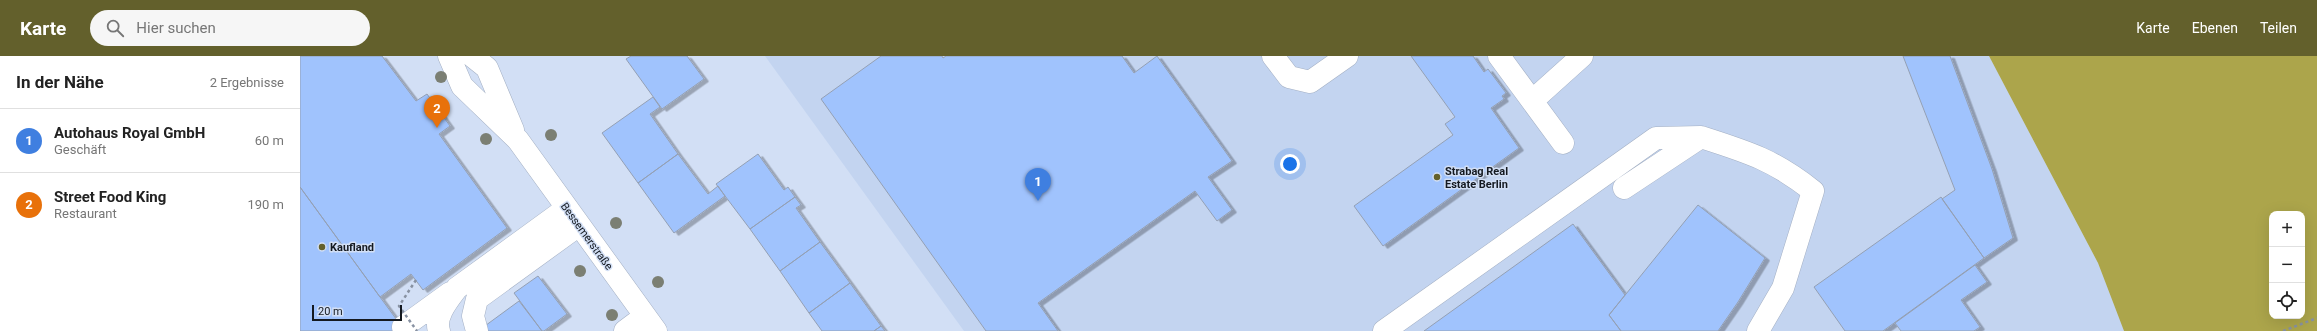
<!DOCTYPE html>
<html lang="de">
<meta charset="utf-8">
<style>
body{margin:0;font-family:Roboto,sans-serif;background:#f6f6f6;color:#222}
.controls{position:absolute;right:12px;bottom:12px;display:grid;overflow:hidden;border-radius:8px;box-shadow:0 4px 16px #0002}
.controls button{width:36px;height:36px;display:grid;place-items:center;padding:0;border:0;border-bottom:1px solid #e0e0e0;background:#fff;color:#222;font:20px sans-serif}
.scale{position:absolute;left:12px;bottom:10px;width:90px;box-sizing:border-box;padding-left:4px;border:2px solid #141920;border-top:0;font-size:11px;line-height:14px;white-space:nowrap;color:#141920;-webkit-text-stroke:3px #d2dff5;paint-order:stroke}
.you{position:absolute;left:990px;top:108px;width:14px;height:14px;margin:-10px;border:3px solid #fff;border-radius:50%;background:#1a73e8;box-shadow:0 0 0 6px #1a73e833}
.badge{display:grid;place-items:center;width:26px;height:26px;border-radius:50%;background:#63602c;color:#fff;font-size:13px;font-weight:700}
.pin{position:absolute;translate:-50% -33px;filter:drop-shadow(0 1px 2px #0008)}
.pin::after{content:'';position:absolute;top:21px;width:14px;height:12px;background:inherit;clip-path:polygon(0 0,100% 0,50% 100%)}
.list{margin:0;padding:0;list-style:none}
h2{display:flex;justify-content:space-between;align-items:center;height:52px;margin:0;padding:0 16px;font-size:17px}
h2 small{font-size:13px;font-weight:400;color:#767676}
.list li{display:grid;grid-template-columns:26px 1fr auto;gap:12px;align-items:center;box-sizing:border-box;height:64px;padding:0 16px;border-top:1px solid #e0e0e0}
.list b{display:block;font-size:15px;white-space:nowrap}
.list p{margin:0;font-size:13px;white-space:nowrap;color:#767676}
.list em{font-size:13px;font-style:normal;color:#767676}
.icon{flex:none;width:22px;height:22px;fill:none;stroke:currentColor;stroke-width:2;stroke-linecap:round;stroke-linejoin:round}
.map{position:relative;flex:none;width:2017px;height:275px;overflow:hidden}
header{display:flex;align-items:center;gap:24px;box-sizing:border-box;height:56px;padding:0 20px;background:#63602c;color:#fff}
header strong{font-size:19px}
nav{display:flex;gap:22px;margin-inline-start:auto;font-size:14px}
.search{width:280px;height:36px;background:#f6f6f6;display:flex;align-items:center;gap:10px;box-sizing:border-box;padding:0 14px;border-radius:22px;color:#767676;font-size:15px}
main{display:flex}
aside{flex:1;background:#fff}
.map>svg:first-child{display:block}
.built{fill:#c3d4f0}
.forest{fill:#aca54b;fill-rule:evenodd}
.building{fill:#a0c3fd;stroke:#94a0b4;filter:url(#shadow)}
.lines{fill:none;stroke-linecap:round;stroke-linejoin:round}
.minor-casing{stroke:#a4b0c4;stroke-width:23}
.path{stroke:#8892a2;stroke-width:2.5;stroke-dasharray:3 3;stroke-linecap:butt}
.minor{stroke:#fff;stroke-width:22}
.path-bridge{stroke:#8892a2;stroke-width:2.5;stroke-dasharray:3 3;stroke-linecap:butt}
.tree{fill:#7b7f73}
.poi-dot{fill:#63602c;stroke:#d2dff5;stroke-width:1.5}
.labels{text-anchor:middle;stroke-width:3;stroke-linejoin:round;paint-order:stroke}
.poi-label{font-size:11px;font-weight:bold;fill:#141920;stroke:#d2dff5;text-anchor:start}
.street-label{font-size:11px;fill:#141920;stroke:#d2dff5}
</style>
<header>
<strong>Karte</strong>
<div class="search"><svg class="icon" aria-label="search" viewBox="0 0 24 24"><circle cx="10" cy="10" r="6"/><path d="M15 15l6 6"/></svg>Hier suchen</div>
<nav><a>Karte</a><a>Ebenen</a><a>Teilen</a></nav>
</header>
<main>
<aside>
<h2>In der Nähe<small>2 Ergebnisse</small></h2>
<ul class="list">
<li><span class="badge" style="background:#3f7fe0">1</span><div><b>Autohaus Royal GmbH</b><p>Geschäft</p></div><em>60 m</em></li>
<li><span class="badge" style="background:#e8710a">2</span><div><b>Street Food King</b><p>Restaurant</p></div><em>190 m</em></li>
</ul>
</aside>
<div class="map">
<svg width="2017" height="275" viewBox="0 0 2017 275">
<defs>
<filter id="shadow"><feDropShadow dx="4.5" dy="2.5" stdDeviation="0" flood-color="#0004"/></filter>
</defs>
<rect width="100%" height="100%" fill="#d2dff5"/>
<path class="built" d="M465 0H1689L1798 207 1824 275H664Z"/>
<path class="forest" d="M1689 0H2017V275H1824L1798 207ZM1972 158H2002V260H1972Z"/>
<path class="building" d="M0 0H82L116 45 127 38 150 70 139 78 207 172 123 234 111 218 80 241 0 131Z
M331 0H387L404 23 362 53 326 3Z
M581 0H642L643 2 646 0H822L834 17 857 0 932 105 908 121 932 154 917 165 895 135 738 247 758 275H686L521 43Z
M1111 0H1173L1184 16 1188 13 1206 37 1202 40 1204 43 1191 52 1219 92 1083 190 1054 150 1153 79 1145 68 1155 61Z
M1603 0H1650L1692 113 1713 182 1684 202 1642 143 1655 134Z
M353 41 360 51 350 58 378 98 338 127 302 77Z
M378 98 408 138 418 130 425 140 374 177 338 127Z
M458 98 484 134 488 131 495 141 450 173 416 128Z
M0 131 80 241 105 275H0Z
M495 141 501 149 496 152 520 186 480 215 450 173Z
M1641 141 1684 202 1583 275H1545L1514 231Z
M1398 149 1465 202 1438 246 1418 275H1321L1309 259Z
M1273 168 1325 239 1309 259 1321 275H1124Z
M520 186 550 227 509 257 480 215Z
M1675 209 1687 226 1661 244 1680 271 1674 275H1601L1595 267Z
M238 220 267 258 244 275H242L214 237Z
M550 227 581 270 574 275H522L509 257Z
M219 245 242 275H178Z
M581 270 585 275H574Z"/>
<g class="lines">
<defs>
<path id="minor" d="M149 0 162 30 218 84 356 275
M172 0 187 12 213 74
M973 0 989 21 1010 26 1047 0
M1199 0 1263 87
M1232 45 1282 0
M1324 132 1401 81C1448 96 1474 104 1513 135L1483 232 1458 275
M103 271 150 237
M139 275C134 260 149 243 157 232L267 152
M177 275 173 260 177 243 279 169
M325 275 345 260
M1084 275 1356 82 1401 81"/>
</defs>
<use href="#minor" class="minor-casing"/>
<path class="path" d="M135 50 141 46
M1983 275 2017 262"/>
<use href="#minor" class="minor"/>
<path class="path-bridge" d="M116 224 99 250 117 275"/>
</g>
<g class="tree">
<circle cx="141" cy="21" r="6"/>
<circle cx="251" cy="79" r="6"/>
<circle cx="186" cy="83" r="6"/>
<circle cx="316" cy="167" r="6"/>
<circle cx="280" cy="215" r="6"/>
<circle cx="358" cy="226" r="6"/>
<circle cx="312" cy="259" r="6"/>
</g>
<g class="poi-dot">
<circle cx="1137" cy="121" r="4"/>
<circle cx="22" cy="191" r="4"/>
</g>
<g class="labels">
<g class="poi-label">
<text x="1145" y="119">Strabag Real<tspan x="1145" dy="13">Estate Berlin</tspan></text>
<text x="30" y="195">Kaufland</text>
</g>
<g class="street-label">
<text transform="translate(287 180) rotate(54)" y="4">Bessemerstraße</text>
</g>
</g>
</svg>
<div class="controls">
<button>+</button>
<button>−</button>
<button><svg class="icon" aria-label="locate" viewBox="0 0 24 24"><circle cx="12" cy="12" r="6"/><path d="M12 2v4M12 18v4M2 12h4M18 12h4"/></svg></button>
</div>
<div class="scale">20 m</div>
<div class="you"></div>
<div class="pin badge" style="left:738px;top:145px;background:#3f7fe0">1</div>
<div class="pin badge" style="left:137px;top:72px;background:#e8710a">2</div>
</div>
</main>
